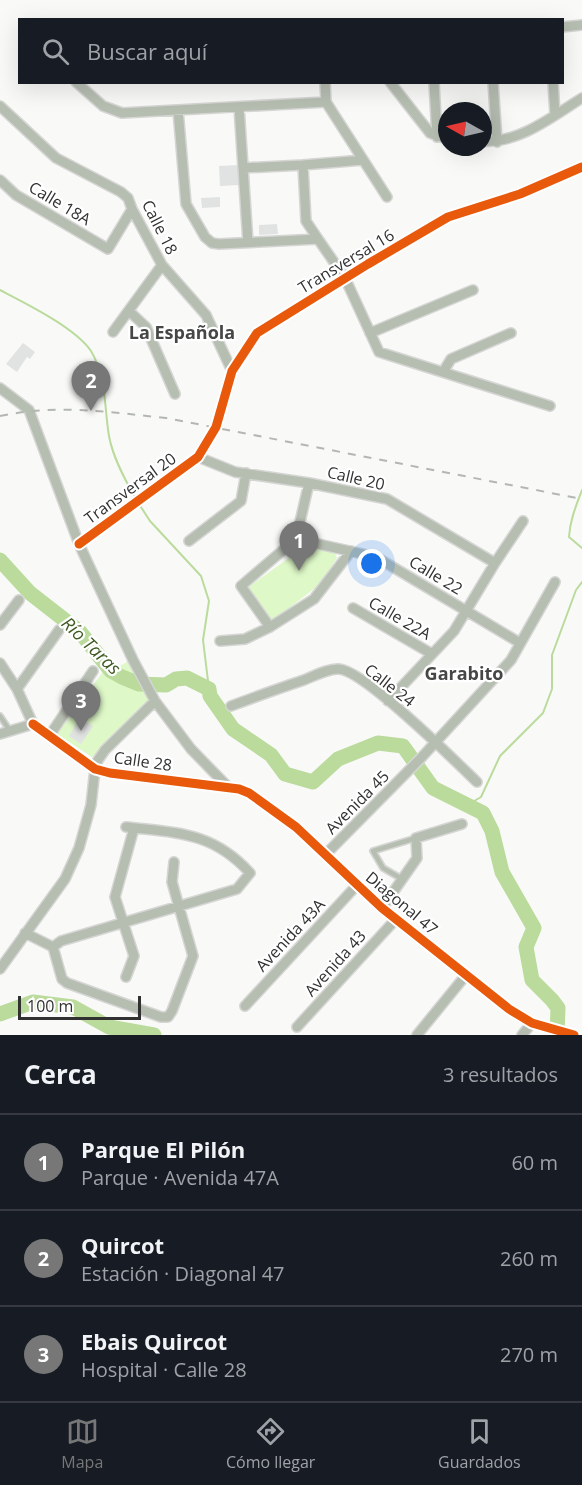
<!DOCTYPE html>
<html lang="es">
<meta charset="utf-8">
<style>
body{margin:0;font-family:"Open Sans",sans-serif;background:#20242c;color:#f1f3f6}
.compass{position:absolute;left:438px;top:102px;width:54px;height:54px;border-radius:50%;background:#171b24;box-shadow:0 6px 24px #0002;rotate:278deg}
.scale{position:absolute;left:18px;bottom:15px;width:123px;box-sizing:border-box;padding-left:6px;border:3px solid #303130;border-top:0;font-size:16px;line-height:21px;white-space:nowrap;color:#303130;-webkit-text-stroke:4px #fff;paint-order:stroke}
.you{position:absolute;left:372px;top:564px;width:21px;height:21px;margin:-15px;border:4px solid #fff;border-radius:50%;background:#1a73e8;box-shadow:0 0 0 9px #1a73e833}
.badge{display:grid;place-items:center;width:39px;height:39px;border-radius:50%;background:#767776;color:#fff;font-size:20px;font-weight:700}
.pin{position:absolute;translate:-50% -50px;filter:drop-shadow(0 2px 3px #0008)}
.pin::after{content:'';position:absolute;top:32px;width:21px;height:18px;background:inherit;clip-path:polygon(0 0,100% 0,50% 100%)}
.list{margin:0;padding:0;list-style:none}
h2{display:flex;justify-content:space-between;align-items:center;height:78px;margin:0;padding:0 24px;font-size:26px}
h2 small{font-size:20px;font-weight:400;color:#9ea1a6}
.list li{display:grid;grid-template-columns:39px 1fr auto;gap:18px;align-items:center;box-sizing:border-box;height:96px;padding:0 24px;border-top:2px solid #363941}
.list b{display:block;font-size:22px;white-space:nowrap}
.list p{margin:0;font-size:20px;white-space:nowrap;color:#9ea1a6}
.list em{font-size:20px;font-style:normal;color:#9ea1a6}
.icon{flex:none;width:33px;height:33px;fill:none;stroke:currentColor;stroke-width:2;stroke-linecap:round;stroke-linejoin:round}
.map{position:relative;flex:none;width:582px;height:1035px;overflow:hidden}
.search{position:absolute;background:#171b24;box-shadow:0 6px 24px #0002;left:18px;right:18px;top:18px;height:66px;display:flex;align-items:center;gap:15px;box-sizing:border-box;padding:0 21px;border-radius:0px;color:#9ea1a6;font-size:22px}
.sheet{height:366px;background:#171b24}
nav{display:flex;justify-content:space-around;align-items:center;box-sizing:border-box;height:84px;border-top:2px solid #363941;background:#171b24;font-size:16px;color:#9ea1a6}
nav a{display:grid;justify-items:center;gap:3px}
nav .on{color:#767776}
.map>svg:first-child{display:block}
.green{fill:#def8c8}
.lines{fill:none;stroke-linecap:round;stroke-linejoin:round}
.stream{stroke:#badb9c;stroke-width:2}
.river{stroke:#badb9c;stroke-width:15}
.building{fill:#e1e2e2}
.service-casing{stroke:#d5d6d4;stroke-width:8}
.minor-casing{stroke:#d5d6d4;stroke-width:12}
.service{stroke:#b6bdb1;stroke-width:4.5}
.minor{stroke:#b6bdb1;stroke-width:9}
.rail{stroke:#b3b7b1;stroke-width:2;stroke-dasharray:8 8;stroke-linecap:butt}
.cycleway-casing{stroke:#fff;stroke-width:13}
.cycleway{stroke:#e8590c;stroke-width:9}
.labels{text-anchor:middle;stroke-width:4.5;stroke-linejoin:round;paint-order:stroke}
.street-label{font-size:16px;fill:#303130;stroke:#fff}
.neighbourhood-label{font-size:18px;font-weight:bold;fill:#454744;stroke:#fff}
.water-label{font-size:18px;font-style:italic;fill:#3e5c20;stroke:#fff}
</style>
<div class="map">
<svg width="582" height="1035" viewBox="0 0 582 1035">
<rect width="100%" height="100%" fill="#f9faf8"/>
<path class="green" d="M303 548 334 551 337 558 319 585 271 622 247 588Z
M111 661 120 666 129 661 155 701 92 757 57 734Z"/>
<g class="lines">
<path class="stream" d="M0 290C25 303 76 328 91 351 107 378 104 407 109 436 113 458 125 480 136 499
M582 490C576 506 570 520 569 537L582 548
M139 504 150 521 201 576 209 601 203 640 209 689
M469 804 481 797 500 756 543 713 552 689V655L576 590 582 582"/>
<path class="river" d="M0 560 30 593 80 632 111 671 122 677 139 684 166 685 176 679 187 678 209 689 210 696 233 729 271 755 285 774 313 782 338 759 378 743 403 746 433 788 483 813 492 831 502 872 534 928 526 947 532 980 552 1000 558 1008 557 1035
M0 1014 33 1002 73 1007 109 1027 154 1035"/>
</g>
<path class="building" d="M238 165 239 185 220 186 219 166Z
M220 197V207L202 208 201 198Z
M277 224 278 234 259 235V225Z
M23 343 35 352 30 359 27 357 17 372 6 364Z
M80 718 93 726 81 744 69 736Z"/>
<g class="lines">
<defs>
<path id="service" d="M0 716 10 731
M402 879 383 868 373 851 416 838"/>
<path id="minor" d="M562 27 582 25
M76 82 103 106 122 113 326 102 325 82
M390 82 430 133 447 139
M434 82 437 137
M493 82 497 142
M553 82 555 115
M326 102 387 197
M0 106 56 158 121 192 128 198 132 209 162 265 206 315 232 371
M239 107 248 243
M178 110 186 204 205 237 212 243 219 244 318 239 345 278 379 352 550 406
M483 141C518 144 553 116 582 98
M303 165 363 160
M243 168 303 165 306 221 318 239
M0 180 16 195 108 249 132 209
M129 311 146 327 175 394
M113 332 162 265
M370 333 473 290
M443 372 451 359 511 333
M0 388 29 410 79 544 133 660 155 701 191 749 228 787
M198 457 235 472 309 483 387 499 495 563
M296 539 376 557 520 643
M189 541 241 501 246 473
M79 544 198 457 216 427 232 371 257 333 368 264 448 217 520 194 582 167
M353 608 432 654
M0 625 19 600
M270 627 241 586 296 539 309 483
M220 641 245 639 270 627 314 599 351 551
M0 663 17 689 33 724
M17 689 59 630
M388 701 454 631 495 563 523 521
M231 706C255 697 280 688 304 680 314 676 329 668 339 669 365 671 455 761 477 782
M33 724 95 769 110 773 239 789 249 793 296 827 382 908 509 1009 532 1023 574 1035
M0 734 33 724
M50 735 93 671
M325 855 421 758 511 660 555 582
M382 908 417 858 416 838 462 824
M25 933 53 947 61 941 237 889 250 873C213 832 178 833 126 827
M53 947 62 979 67 983 161 1017H168L172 1011 193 956 172 882 174 862
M0 969 65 879 79 848 91 805 95 769 98 760 105 750 155 701
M126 977 134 956 115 897 134 828
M245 1006 357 885
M297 1027 396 919
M417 1035 466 975
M522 1035 532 1023"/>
</defs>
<use href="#service" class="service-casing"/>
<use href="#minor" class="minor-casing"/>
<use href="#service" class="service"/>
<use href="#minor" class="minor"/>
<path class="rail" d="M0 416C58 404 108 412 166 418L582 499"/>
<defs>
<path id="cycleway" d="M79 544 198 457 216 427 232 371 257 333 368 264 448 217 520 194 582 167
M33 724 95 769 110 773 239 789 249 793 296 827 382 908 509 1009 532 1023 574 1035"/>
</defs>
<use href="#cycleway" class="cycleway-casing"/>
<use href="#cycleway" class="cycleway"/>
</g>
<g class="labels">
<g class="street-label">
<text transform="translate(60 203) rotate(31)" y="6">Calle 18A</text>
<text transform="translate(160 227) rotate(63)" y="6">Calle 18</text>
<text transform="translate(346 261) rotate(-31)" y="6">Transversal 16</text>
<text transform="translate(356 478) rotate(13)" y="6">Calle 20</text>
<text transform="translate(130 488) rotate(-36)" y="6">Transversal 20</text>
<text transform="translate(436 575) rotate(31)" y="6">Calle 22</text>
<text transform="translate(400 618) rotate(30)" y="6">Calle 22A</text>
<text transform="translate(390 685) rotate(38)" y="6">Calle 24</text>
<text transform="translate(143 761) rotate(8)" y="6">Calle 28</text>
<text transform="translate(357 802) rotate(-45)" y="6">Avenida 45</text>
<text transform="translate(402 903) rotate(40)" y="6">Diagonal 47</text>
<text transform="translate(290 935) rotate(-47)" y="6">Avenida 43A</text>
<text transform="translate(335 963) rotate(-48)" y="6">Avenida 43</text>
</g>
<g class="neighbourhood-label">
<text x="182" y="339">La Española</text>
<text x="464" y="680">Garabito</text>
</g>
<g class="water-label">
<text transform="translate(91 646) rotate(44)" y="6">Río Taras</text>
</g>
</g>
</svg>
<svg class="compass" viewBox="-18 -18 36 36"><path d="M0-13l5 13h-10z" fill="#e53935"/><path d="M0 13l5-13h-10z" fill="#9ea1a6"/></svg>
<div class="scale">100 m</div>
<div class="you"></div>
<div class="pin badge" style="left:299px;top:571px">1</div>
<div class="pin badge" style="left:91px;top:411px">2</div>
<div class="pin badge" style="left:81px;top:731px">3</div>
<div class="search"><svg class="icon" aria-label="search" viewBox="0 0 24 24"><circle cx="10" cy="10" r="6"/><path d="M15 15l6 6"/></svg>Buscar aquí</div>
</div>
<section class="sheet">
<h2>Cerca<small>3 resultados</small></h2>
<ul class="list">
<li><span class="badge">1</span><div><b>Parque El Pilón</b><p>Parque · Avenida 47A</p></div><em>60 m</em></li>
<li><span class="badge">2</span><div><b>Quircot</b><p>Estación · Diagonal 47</p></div><em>260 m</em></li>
<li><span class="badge">3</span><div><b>Ebais Quircot</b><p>Hospital · Calle 28</p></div><em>270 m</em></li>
</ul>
</section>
<nav>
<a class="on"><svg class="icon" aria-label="map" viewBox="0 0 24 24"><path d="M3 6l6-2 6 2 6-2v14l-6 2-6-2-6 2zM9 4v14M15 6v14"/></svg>Mapa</a>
<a><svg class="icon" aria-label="directions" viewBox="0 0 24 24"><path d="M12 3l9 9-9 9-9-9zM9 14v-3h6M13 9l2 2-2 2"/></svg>Cómo llegar</a>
<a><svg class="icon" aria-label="saved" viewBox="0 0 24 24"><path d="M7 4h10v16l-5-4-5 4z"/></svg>Guardados</a>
</nav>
